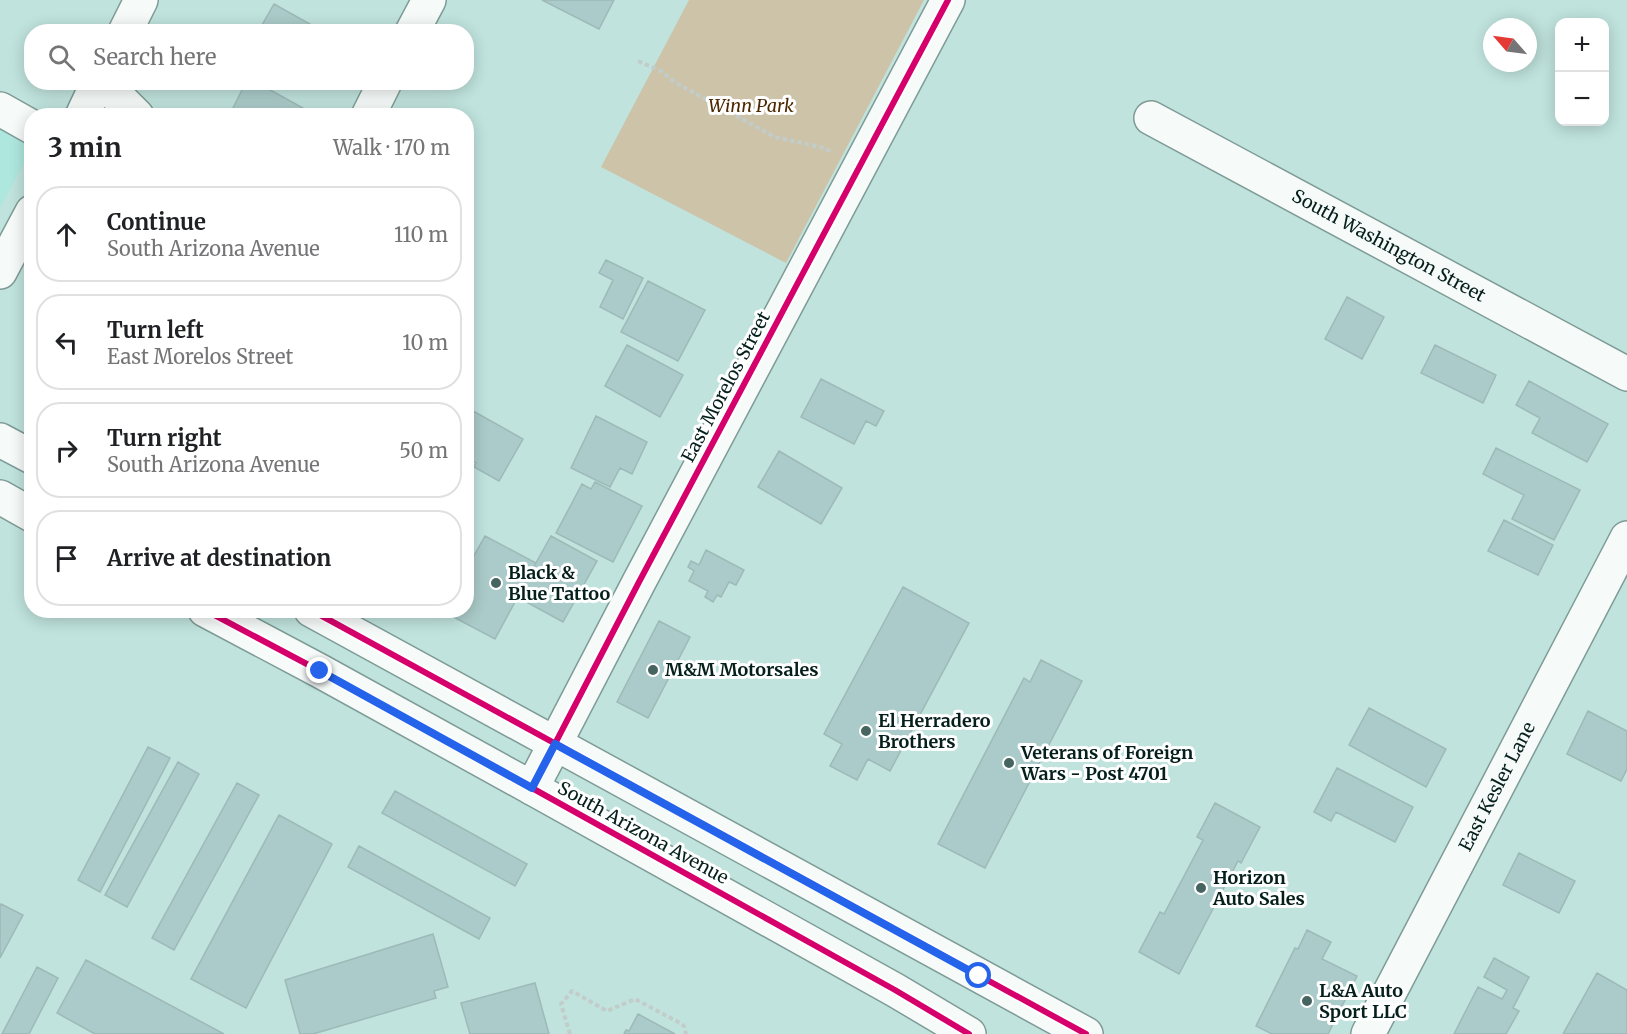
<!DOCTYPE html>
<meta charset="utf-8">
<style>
body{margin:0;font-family:Merriweather,serif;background:#f6f6f6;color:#202124}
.controls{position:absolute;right:18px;top:18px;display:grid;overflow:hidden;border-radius:12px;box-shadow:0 3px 15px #0003}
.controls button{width:54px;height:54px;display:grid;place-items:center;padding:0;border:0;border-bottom:2px solid #e0e0e0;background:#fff;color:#202124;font:30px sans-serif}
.compass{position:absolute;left:1483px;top:18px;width:54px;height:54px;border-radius:50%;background:#fff;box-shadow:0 3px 15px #0003;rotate:298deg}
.stop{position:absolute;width:18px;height:18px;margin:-14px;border:4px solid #2563eb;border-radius:50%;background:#fff}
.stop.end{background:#2563eb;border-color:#fff;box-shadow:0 2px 6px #0008}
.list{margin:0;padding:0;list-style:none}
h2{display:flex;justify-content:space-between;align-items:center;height:78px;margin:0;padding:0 24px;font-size:26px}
h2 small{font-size:20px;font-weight:400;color:#757577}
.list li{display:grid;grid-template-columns:39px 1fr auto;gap:18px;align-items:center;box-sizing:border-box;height:96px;margin:0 12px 12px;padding:0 12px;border:2px solid #e0e0e0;border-radius:24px}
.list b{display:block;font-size:22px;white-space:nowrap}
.list p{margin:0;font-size:20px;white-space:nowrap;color:#757577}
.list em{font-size:20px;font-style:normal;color:#757577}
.icon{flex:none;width:33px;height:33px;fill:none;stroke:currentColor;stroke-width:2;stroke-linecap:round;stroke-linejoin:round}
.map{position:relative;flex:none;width:1627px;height:1034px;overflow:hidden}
.search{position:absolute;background:#fff;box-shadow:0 3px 15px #0003;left:24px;top:24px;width:450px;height:66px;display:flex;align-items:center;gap:15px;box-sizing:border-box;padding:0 21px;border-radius:24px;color:#757577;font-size:22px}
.panel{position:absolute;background:#fff;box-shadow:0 3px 15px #0003;left:24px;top:108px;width:450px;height:510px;border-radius:24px}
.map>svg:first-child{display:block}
.built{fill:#aee7de}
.green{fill:#ccc3a9}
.building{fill:#aacbc9;stroke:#9db9b8;stroke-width:1.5}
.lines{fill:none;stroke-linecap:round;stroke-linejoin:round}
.minor-casing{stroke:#7f9b96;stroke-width:36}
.major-casing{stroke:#7f9b96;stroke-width:36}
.path{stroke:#c2cdca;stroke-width:4;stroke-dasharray:4.5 3;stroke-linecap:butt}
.minor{stroke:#f6fbfa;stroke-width:33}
.major{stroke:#f6fbfa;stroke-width:33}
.cycleway-casing{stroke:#fff;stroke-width:10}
.cycleway{stroke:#d6006c;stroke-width:6}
.route{stroke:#2563eb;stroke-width:8}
.poi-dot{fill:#466460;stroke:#fff;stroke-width:2}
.labels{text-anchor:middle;stroke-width:6;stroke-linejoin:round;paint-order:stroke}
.park-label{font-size:18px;font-style:italic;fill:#4b2902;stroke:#fff}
.street-label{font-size:18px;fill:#05201c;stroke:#fff}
.poi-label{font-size:18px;font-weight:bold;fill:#05201c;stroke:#fff;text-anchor:start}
</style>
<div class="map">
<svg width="1627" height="1034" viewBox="0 0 1627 1034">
<rect width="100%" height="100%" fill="#c0e3dd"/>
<path class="built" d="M0 103 32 120 31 150 0 208Z"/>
<path class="green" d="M689 0H924L786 263 601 167Z"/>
<path class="building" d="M542 0H614L599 29Z
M274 4 324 32H258Z
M246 82H256L303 108 299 116H229Z
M606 260 643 278 623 319 600 307 613 280 599 273Z
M648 281 705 310 678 361 621 332Z
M1347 297 1384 317 1362 359 1325 339Z
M627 345 683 375 660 417 605 386Z
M1435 345 1496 375 1483 403 1421 373Z
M821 379 884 411 876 426 866 421 854 444 801 417Z
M1529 381 1608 424 1587 462 1532 433 1540 418 1516 405Z
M473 411 523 439 499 481 474 467 476 463 466 457V439L470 434 466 432V421Z
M596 416 647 442 632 474 620 468 610 487 571 468Z
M1496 448 1580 490 1554 540 1512 519 1524 495 1483 474Z
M779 451 842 488 821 524 758 487Z
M595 482 642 506 613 562 556 533 582 484 591 489Z
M1504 520 1553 545 1538 575 1488 551Z
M485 536 536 563 495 639 444 612 466 610V570Z
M551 536 597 561 563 622 517 597Z
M706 550 744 570 736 585 729 582 721 597 717 595 713 602 705 597 708 591 689 581 694 571 688 567 691 561 699 565Z
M903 587 969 623 890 771 868 759 857 780 830 766 842 744 824 734Z
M659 621 690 637 648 718 617 702Z
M1041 660 1082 681 985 868 938 844 1024 678 1030 682Z
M1369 708 1446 749 1426 787 1349 745Z
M1588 711 1627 731V769L1621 781 1567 754Z
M148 747 170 758 100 892 78 880Z
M178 762 199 774 127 907 105 895Z
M1337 768 1413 807 1395 842 1336 812 1331 821 1314 812Z
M237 783 259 795 174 950 152 938Z
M395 791 527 864 515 886 382 813Z
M1215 803 1260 827 1241 863 1238 861 1179 974 1139 952 1160 912 1164 914 1203 840 1197 837Z
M279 815 332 844 246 1008 191 979Z
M359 846 490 918 479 939 348 867Z
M1519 853 1575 881 1559 913 1503 885Z
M1 904 23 915 0 958V906Z
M1307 930 1331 942 1322 959 1357 976 1328 1034H1272L1256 1026 1295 948 1298 949Z
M433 934 448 987 434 991 436 998 313 1034H300L285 980Z
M1494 958 1529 977 1513 1008 1519 1011 1506 1034H1454L1478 987 1502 999 1507 990 1484 977Z
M86 960 224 1034H95L57 1013Z
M37 967 58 978 29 1034H2Z
M1597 973 1627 990V1034H1563Z
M535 983 549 1034H470L461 1003Z
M638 1014 675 1034H624L626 1030 629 1031Z"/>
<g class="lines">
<defs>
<g id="minor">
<path d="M125 32 141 0"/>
<path d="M412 32 429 0"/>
<path d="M103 82 137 116"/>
<path d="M0 109 32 127"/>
<path d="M82 116 98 82"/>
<path d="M368 116 385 82"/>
<path id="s1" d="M1151 118 1627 374"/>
<path d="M0 272 32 212"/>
<path d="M532 788 639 582 948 0"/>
<path id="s2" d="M1368 1034 1627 538"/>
</g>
<path id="major" d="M0 440 32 457
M0 497 32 515
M205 610 320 671 532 788 895 990 969 1034
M311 610 1086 1034"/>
</defs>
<use href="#minor" class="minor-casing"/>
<use href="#major" class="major-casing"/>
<path class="path" d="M638 61 661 71 676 83 775 137 824 148 833 153
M570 1034 561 1004 572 991 607 1011 635 999 680 1023 684 1026 686 1034"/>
<use href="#minor" class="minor"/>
<use href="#major" class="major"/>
<defs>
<path id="cycleway" d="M205 610 320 671 532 788 895 990 969 1034
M311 610 1086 1034
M532 788 639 582 948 0"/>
</defs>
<use href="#cycleway" class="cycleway-casing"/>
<use href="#cycleway" class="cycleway"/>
</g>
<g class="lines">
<path class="route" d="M320 671 532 788 555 744 979 976"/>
</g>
<g class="poi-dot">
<circle cx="496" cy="583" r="6"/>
<circle cx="653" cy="670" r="6"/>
<circle cx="866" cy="731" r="6"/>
<circle cx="1009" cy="763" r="6"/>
<circle cx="1201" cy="888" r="6"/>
<circle cx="1307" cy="1001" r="6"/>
</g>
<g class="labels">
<g class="park-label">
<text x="751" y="112">Winn Park</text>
</g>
<g class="street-label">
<text dy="6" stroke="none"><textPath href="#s1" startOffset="270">South Washington Street</textPath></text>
<text transform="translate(726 387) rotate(-62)" y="6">East Morelos Street</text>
<text dy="6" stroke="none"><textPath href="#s2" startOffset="279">East Kesler Lane</textPath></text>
<text transform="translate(643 833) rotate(29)" y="6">South Arizona Avenue</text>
</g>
<g class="poi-label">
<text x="508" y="579">Black &amp;<tspan x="508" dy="21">Blue Tattoo</tspan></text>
<text x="665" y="676">M&amp;M Motorsales</text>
<text x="878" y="727">El Herradero<tspan x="878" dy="21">Brothers</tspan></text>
<text x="1021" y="759">Veterans of Foreign<tspan x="1021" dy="21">Wars - Post 4701</tspan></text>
<text x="1213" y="884">Horizon<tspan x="1213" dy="21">Auto Sales</tspan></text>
<text x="1319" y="997">L&amp;A Auto<tspan x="1319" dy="21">Sport LLC</tspan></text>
</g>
</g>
</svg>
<div class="controls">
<button>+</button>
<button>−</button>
</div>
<svg class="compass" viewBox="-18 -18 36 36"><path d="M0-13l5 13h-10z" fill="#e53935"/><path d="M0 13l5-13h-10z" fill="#757577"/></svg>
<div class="stop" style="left:979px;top:976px"></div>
<div class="stop end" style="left:320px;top:671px"></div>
<div class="search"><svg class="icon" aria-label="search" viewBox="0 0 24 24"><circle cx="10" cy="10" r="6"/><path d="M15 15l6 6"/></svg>Search here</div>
<section class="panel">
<h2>3 min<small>Walk · 170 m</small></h2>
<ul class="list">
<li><svg class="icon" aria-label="ahead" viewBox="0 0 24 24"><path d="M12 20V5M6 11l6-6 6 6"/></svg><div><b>Continue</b><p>South Arizona Avenue</p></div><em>110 m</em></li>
<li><svg class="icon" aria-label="left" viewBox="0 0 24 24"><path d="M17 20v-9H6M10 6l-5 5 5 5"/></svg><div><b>Turn left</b><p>East Morelos Street</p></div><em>10 m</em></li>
<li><svg class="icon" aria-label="right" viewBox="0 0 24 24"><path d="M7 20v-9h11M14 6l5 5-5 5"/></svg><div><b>Turn right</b><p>South Arizona Avenue</p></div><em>50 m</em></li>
<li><svg class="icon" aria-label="arrive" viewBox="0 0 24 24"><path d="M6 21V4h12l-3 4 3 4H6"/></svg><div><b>Arrive at destination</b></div></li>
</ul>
</section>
</div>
